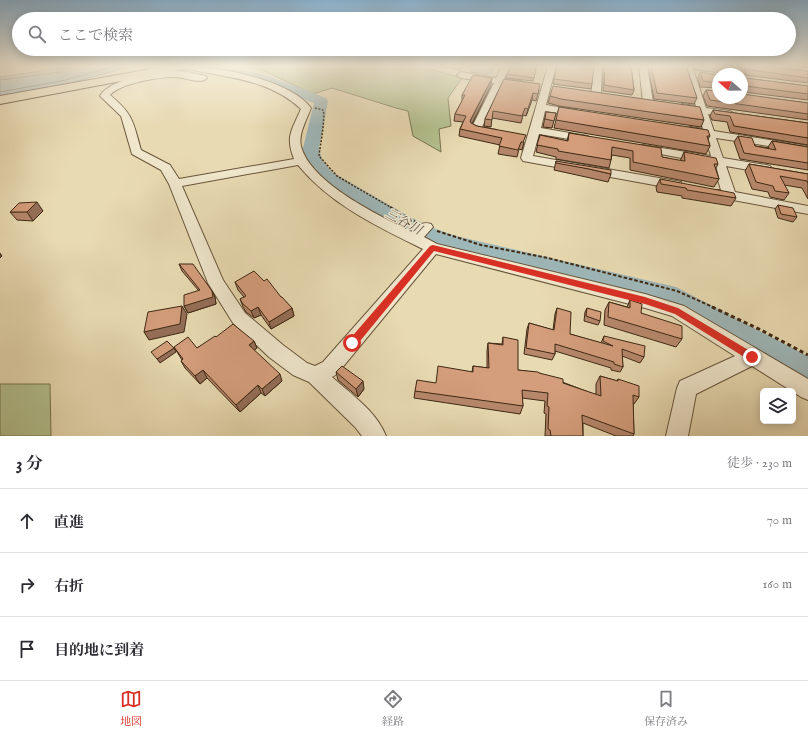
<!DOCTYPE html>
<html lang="ja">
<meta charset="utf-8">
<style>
body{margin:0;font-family:"IM FELL English","Noto Serif JP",serif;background:#f7f7f7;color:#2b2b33}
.controls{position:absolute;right:12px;bottom:12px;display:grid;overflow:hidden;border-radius:6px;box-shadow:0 2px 10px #0003}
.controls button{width:36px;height:36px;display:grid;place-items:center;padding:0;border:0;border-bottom:1px solid #e1e1e2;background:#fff;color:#2b2b33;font:20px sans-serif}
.compass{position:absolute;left:712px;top:68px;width:36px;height:36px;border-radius:50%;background:#fff;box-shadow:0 2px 10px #0003;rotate:290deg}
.stop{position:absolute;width:12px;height:12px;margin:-9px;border:3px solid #d93025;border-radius:50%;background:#fff}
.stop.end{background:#d93025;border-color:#fff;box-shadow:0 1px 4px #0008}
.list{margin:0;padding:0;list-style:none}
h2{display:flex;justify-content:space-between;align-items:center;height:52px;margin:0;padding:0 16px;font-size:17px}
h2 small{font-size:13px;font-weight:400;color:#7c7c81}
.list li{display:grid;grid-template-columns:26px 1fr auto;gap:12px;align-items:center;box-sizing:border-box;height:64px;padding:0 16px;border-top:1px solid #e1e1e2}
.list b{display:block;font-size:15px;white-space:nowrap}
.list em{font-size:13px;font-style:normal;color:#7c7c81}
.icon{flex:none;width:22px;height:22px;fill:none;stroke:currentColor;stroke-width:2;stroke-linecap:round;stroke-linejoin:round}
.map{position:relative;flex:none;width:808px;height:436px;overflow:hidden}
.search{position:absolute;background:#fff;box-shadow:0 2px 10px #0003;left:12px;right:12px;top:12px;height:44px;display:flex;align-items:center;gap:10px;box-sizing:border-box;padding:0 14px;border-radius:22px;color:#7c7c81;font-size:15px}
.sheet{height:244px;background:#fff}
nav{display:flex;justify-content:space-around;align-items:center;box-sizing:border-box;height:56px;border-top:1px solid #e1e1e2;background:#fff;font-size:11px;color:#7c7c81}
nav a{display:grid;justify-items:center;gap:2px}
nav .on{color:#d93025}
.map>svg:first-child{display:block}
.green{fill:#b3c08e;stroke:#787450}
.water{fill:#9eb7b9;stroke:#787e77}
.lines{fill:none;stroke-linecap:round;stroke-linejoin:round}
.shore{stroke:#6e7066;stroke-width:1}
.river{fill:#9eb7b9;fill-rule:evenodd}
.minor-casing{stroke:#68553b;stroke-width:2}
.major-casing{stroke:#3e2913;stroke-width:2}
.path-far2{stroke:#3e2913;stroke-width:1.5;stroke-dasharray:2 1.5;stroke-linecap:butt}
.path-far1{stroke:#3e2913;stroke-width:2;stroke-dasharray:3.5 2;stroke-linecap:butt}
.path{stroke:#3e2913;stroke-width:3;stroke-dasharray:4 3;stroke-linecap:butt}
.minor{fill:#f0e7cd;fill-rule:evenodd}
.major{fill:#e8dab2;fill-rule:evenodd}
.wall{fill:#b6876b;stroke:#3e2913}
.shaded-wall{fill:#946e57;stroke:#3e2913}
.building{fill:#d49d7c;stroke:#3e2913}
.route{fill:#d93025}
.labels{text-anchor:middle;stroke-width:3;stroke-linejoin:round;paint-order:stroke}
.water-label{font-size:13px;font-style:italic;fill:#564c3c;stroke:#f0e7cd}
</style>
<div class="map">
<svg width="808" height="436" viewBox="0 0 808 436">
<rect width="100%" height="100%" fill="#e8dab2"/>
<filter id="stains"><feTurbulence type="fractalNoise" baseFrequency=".005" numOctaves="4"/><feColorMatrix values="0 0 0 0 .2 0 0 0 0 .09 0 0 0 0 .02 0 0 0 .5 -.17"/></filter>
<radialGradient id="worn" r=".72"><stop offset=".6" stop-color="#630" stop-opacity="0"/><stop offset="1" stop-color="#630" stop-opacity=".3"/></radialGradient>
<path class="green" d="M244 66H419L462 78 448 98 451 126 439 129 441 152 413 136 408 111 396 108 332 88 313 94 262 70Z
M0 384H50L51 436H0Z"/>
<path class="water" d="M74 66H132L67 84 0 96V77Z
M475 66H495L492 73 489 74 471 72Z"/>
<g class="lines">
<path class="shore" d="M0 80 60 72 63 70 64 66
M0 92 66 80 115 66"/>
<path class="river" d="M202 66C245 64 287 83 326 98L328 101 319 148 322 160 332 172 403 213 430 227 456 236 676 287 808 356V383L798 379 662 302 444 248 416 237 389 223 320 180 305 161 303 148 314 103 259 82 204 69Z"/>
<defs>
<path id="minor" d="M183 66C217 66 290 80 311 108 307 119 298 134 301 146 310 183 380 216 412 232 419 226 422 221 431 224L433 227 424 237 437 244 645 294 684 306 808 379V400L801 397 752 366 696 394 688 436H666L677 388 680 381 735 356 672 316 645 308 436 254 337 374 332 377C352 395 376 411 386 436H362L355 427 309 382 293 375 269 357 233 323 208 283 169 184 161 170 132 154 121 116 100 96C109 79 157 71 175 71 185 71 197 74 206 76L207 78C201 85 184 77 175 77 158 77 121 83 110 95 134 115 133 122 141 150L170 165 179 179 294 159C285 136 292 130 301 109 268 78 226 78 184 68ZM298 165C331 205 378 227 423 249L323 362 315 366 307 363 283 345 245 313 223 280 182 186Z
M502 66H510L504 79 521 81 526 84 521 87 502 84 482 127 496 130 497 132 496 134 492 135 472 131 471 129 494 83 461 78 457 75 461 72 496 78Z
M548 66H556L546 105 576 110 581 113 576 116 545 111 541 128 587 136 593 139 587 142 539 134 533 156 676 181 681 182 682 185 681 188 676 189 523 161 521 158Z
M594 66H602L601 95 596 98 591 95Z
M639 66H647L653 102 651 104 648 105 643 102Z
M684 66H692L706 108 730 111 735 114 730 117 708 114 714 131 808 146V152L716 138 723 158 766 165 770 166 772 169 770 172 766 173 726 166 735 192 808 206V214L711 196 709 193 711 190H721L713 164 639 150 637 148 639 146 643 145 711 156 705 136 686 132 685 130 690 127 703 129 698 112 678 109 677 107 682 104 696 106Z"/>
<path id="major" d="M168 66H190L185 69 0 104V96Z"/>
</defs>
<use href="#minor" class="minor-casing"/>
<use href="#major" class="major-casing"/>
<path class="path-far2" d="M315 108 323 110C326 116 320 146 319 156L337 176 392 208"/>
<path class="path-far1" d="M390 207 416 222
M437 231 481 245 548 258 677 291 715 308"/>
<path class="path" d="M712 307 759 329 808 355"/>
<use href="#minor" class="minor"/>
<use href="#major" class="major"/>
</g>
<path class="wall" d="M434 66H463L460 70Z
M511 66H537L533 81 506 78 507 74Z
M556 66 592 84 591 89 553 84Z
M603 66H631L634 90 632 95 603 91Z
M648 66H686L697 98 694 104 654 99Z
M693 66H763L808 71V83L744 75 745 78 808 86V100L743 92 742 94 722 73 695 70Z
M788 66H808V68Z
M700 72 718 75V88L700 87 698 78Z
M504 79 539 90 536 101 532 100 526 116 523 115 521 123 492 118 491 127 484 126 485 119Z
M491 85 472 124 477 126 524 142 522 150 519 149 517 157 498 154 500 145 459 136 460 129 463 122 454 121 455 114 462 101V95Z
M706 90 808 103V120L707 106 703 96Z
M550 96 704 120 701 127 559 106 548 103Z
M559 107 710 136 708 139 710 146 706 154 554 128Z
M713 110 808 123V145L730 132 727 122 712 120 710 116Z
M546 112 556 113 552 128 543 127Z
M569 133 662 157 680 161 684 152 718 164 716 168 719 179 714 187 630 170V158L612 155 611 160 609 168 556 159V157L536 152 540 135 567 141Z
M738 136 755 146 769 148 768 147 772 141 808 147V170L740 159 734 142Z
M556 161 611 174 608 182 586 177 554 170Z
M749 164 808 174V199L802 188 784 185 789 193 784 200 770 197 768 192 752 189 745 171Z
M660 179 736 198 731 206 682 198V196L657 192 656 187Z
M778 205 797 217 793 222 778 218 775 209Z
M43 211 33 221 17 220 10 212Z
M179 264 212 291 215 297 216 304 188 313 184 306 199 291 182 271Z
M264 281 292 308 294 316 271 329 261 315 254 318 246 312 243 307 240 299 244 297 238 290 235 282Z
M630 300 641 313 682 339 676 347 604 325 605 310 609 302 627 307Z
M557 308 570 334 601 343 604 336 644 357 640 363 622 356 623 367 620 372 611 370V368L555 351V354L552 360 524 354 527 329 529 323 553 330 555 314Z
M587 308 600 321 598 325 584 321 585 312Z
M216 337 254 341 257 348 254 350 282 381 265 396 261 393 240 412 207 378 200 384 185 368 181 361 182 360 174 347 197 348Z
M503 337 518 370 539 373 596 395V384L600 376 617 381 618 379 639 397 634 404H633L634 434 633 436H616L583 423V436H545L546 414 544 413 545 401 522 398 523 406 520 414 414 398 415 391 472 372 473 366 487 368V351L488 343 502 344Z
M336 372 364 389 358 397 338 380Z"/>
<path class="shaded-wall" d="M492 78 491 85 470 128V121Z
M533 93 532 100 526 116 528 109Z
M37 202 43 211 33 221 27 212Z
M0 253 2 256 0 258Z
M212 291 215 297 216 304 188 313 184 306Z
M182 306 187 314 184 332 149 340 144 332Z
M258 307 261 315 254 318 251 311Z
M292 308 294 316 271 329 269 322Z
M254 341 257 348 252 352 249 345Z
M174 348 176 352 160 363 157 359Z
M203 370 207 378 200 384 195 376Z
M280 374 282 381 265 396 262 389Z
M363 381 364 389 358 397 356 389Z
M258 385 261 393 240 412 236 405Z"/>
<path class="building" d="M511 66H536L534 78 507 74Z
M557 66H594L592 84 554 79Z
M605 66H631L634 90 604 85Z
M651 66H686L697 98 657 93Z
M710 66H763L808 71V78L744 69 745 78 808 86V94L745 86 744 91 742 92V74H721L725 68Z
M700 72 718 75V83L703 81Z
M473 75 492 78 470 121 471 123 477 126 526 135 523 142H521L518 150 499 146 502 138 460 129 466 116 455 114 465 95H462Z
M504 79 540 84 538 94 533 93 528 109 525 108 522 116 493 111 492 120 485 119Z
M553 86 700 107 704 120 561 99 550 96Z
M706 90 718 91V98H742V94L808 103V114L710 100Z
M559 107 708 130 710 136H707L710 146 556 120Z
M713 110 808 123V138L734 126 730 116 715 114Z
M546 112 556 113 554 121 545 119Z
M569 133 661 148 662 157 684 161H685L684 152 716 158 718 164H714L719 179 633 162V151L612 147 611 160 558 151V149L537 145 540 135 568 141Z
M738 136 752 138 755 146 776 150 772 141 808 147V163L744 153Z
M556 161 611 170V174L589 169 556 163Z
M749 164 808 174V183L807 181 780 176 789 193 775 191 773 186 756 182Z
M660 179 734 193 736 198 687 190 686 188 661 184Z
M37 202 27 212H10L19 203Z
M778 205 793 208 797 217 781 214Z
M179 264H193L212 291 213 297 184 306V295L200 290Z
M254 271 264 281 267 279 281 297H282L292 308 269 322 258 307 251 311 243 304 240 299 246 296 235 282Z
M630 300 642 304 641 313 682 326V339L608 317 609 302 630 308Z
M182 306 180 324 144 332 148 312Z
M557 308 571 312 570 334 613 346 603 341 604 336 645 346 644 357 622 349 623 367 614 364V362L555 344V354L526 348 529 323 554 330Z
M587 308 601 312 600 321 586 316Z
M233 324 254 341 249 345 280 374 262 389 258 385 236 405 203 370 195 376 181 361 183 359 174 347 188 337 197 348 215 336 216 337Z
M503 337 518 340V370L538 372 539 373 563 379V383L601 396 600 376 618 381V379L639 386V397L633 395 634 434 582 415 583 436H551L550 430 548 429 549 407 547 406 548 393 522 390 523 406 415 391 417 380 436 383 438 366 473 372V366L489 368 488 343 503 345Z
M167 341 174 348 157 359 151 352Z
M342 366 363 381 356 389 336 372Z"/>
<linearGradient id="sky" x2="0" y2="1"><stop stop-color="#8ab5d5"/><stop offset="0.52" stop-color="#f5eedc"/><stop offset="1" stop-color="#f5eedc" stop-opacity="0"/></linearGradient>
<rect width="808" height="127" fill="url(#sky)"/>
<path class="route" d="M433 245 645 297 678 308 755 354 757 357 755 360H749L675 314 645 304 434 251 356 346H349L348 343 349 340 430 246Z"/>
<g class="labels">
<g class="water-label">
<text transform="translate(404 221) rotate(28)" y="5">三谷川</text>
</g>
</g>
<rect width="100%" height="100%" filter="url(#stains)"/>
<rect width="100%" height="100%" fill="url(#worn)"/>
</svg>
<div class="controls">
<button><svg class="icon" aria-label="layers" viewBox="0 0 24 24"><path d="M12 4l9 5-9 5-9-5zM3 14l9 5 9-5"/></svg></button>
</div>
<svg class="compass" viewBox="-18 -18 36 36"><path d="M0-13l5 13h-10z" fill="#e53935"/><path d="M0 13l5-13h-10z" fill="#7c7c81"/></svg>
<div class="stop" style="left:352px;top:343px"></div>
<div class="stop end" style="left:752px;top:357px"></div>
<div class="search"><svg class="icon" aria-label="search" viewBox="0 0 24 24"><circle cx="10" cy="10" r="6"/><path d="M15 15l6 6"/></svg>ここで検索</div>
</div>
<section class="sheet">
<h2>3 分<small>徒歩 · 230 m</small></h2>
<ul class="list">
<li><svg class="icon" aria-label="ahead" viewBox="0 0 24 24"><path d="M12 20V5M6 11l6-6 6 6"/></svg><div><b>直進</b></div><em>70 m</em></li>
<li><svg class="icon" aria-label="right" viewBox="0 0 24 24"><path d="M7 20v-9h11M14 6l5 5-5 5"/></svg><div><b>右折</b></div><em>160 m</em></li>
<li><svg class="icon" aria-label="arrive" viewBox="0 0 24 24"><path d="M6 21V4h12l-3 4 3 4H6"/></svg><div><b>目的地に到着</b></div></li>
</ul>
</section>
<nav>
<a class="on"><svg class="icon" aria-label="map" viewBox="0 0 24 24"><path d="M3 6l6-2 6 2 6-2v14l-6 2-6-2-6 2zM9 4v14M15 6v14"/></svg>地図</a>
<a><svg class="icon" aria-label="directions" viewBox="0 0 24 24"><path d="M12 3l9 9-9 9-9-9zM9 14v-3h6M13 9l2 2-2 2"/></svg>経路</a>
<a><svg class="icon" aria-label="saved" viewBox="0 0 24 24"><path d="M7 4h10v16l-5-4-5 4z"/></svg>保存済み</a>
</nav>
